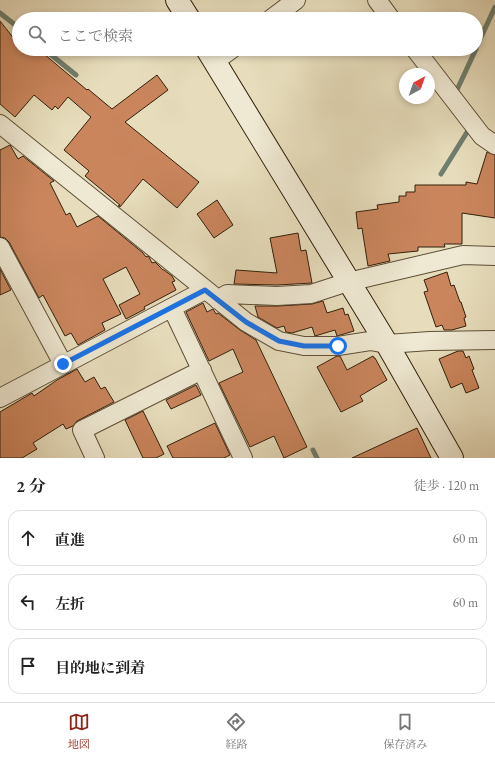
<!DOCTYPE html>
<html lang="ja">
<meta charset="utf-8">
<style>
body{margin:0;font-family:"EB Garamond","Noto Serif JP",serif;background:#f6f6f6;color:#222}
.compass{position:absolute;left:399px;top:68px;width:36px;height:36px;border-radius:50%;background:#fff;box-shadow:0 2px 6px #0003;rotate:40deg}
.stop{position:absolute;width:12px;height:12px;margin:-9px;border:3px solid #1a73e8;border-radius:50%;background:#fff}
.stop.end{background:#1a73e8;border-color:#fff;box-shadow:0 1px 4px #0008}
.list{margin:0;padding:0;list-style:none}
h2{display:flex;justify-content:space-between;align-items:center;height:52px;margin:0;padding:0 16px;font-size:17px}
h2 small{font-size:13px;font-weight:400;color:#767676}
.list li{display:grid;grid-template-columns:26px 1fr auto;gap:12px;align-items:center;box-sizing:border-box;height:56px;margin:0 8px 8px;padding:0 8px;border:1px solid #e0e0e0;border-radius:12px}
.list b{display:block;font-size:15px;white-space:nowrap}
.list em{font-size:13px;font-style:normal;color:#767676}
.icon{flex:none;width:22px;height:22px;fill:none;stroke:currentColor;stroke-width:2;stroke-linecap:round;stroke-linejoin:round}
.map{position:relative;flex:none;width:495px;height:458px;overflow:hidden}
.search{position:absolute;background:#fff;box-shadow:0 2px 6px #0003;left:12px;right:12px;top:12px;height:44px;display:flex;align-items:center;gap:10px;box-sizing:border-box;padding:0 14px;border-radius:22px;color:#767676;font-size:15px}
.sheet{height:244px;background:#fff}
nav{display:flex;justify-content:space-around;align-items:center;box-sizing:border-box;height:56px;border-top:1px solid #e0e0e0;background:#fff;font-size:11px;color:#767676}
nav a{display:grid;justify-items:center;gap:2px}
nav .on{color:#8f2418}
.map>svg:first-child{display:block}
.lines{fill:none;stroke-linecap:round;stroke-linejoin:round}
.stream{stroke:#6f7e6e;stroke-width:5}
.building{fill:#ca855d;stroke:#32200b}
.street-casing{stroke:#5f4f37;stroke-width:20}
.secondary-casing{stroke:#32200b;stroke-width:24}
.street{stroke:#efe9d3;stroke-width:18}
.secondary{stroke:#efe9d3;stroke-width:22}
.route{stroke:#1a73e8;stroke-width:5}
</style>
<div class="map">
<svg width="495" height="458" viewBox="0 0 495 458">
<rect width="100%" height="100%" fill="#e7ddbc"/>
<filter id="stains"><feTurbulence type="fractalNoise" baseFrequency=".005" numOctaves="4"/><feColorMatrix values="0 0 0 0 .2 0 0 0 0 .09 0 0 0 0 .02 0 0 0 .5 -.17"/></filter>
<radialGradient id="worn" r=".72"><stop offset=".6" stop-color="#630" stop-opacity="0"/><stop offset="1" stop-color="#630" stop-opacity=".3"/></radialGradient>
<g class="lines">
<path class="stream" d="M0 13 19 28
M476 48 495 7
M44 49 76 75
M456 92 476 49
M441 174 469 129 468 127
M313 450 317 458"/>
</g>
<path class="building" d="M0 21 19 45V49H38L87 90 88 89 112 109 157 75 168 90 125 122 199 182 177 208 143 179 120 207 118 206 120 205 85 176 89 171 64 150 91 117 68 97 58 109 55 106 52 110 34 95 15 117 0 104Z
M10 145 18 159 23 156 54 181 50 183 66 215 70 213 77 227 98 216 143 253 146 257 148 256 149 257 152 263 155 262 163 270H164L172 276 175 281 172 282 176 290 144 307 145 309 126 319 119 305 140 294 126 267 103 279 121 314 102 323 105 330 78 345 71 333 65 336 43 295 39 298 9 242 5 238 0 237V150Z
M487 152 495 155V218L462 213V244H444L445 247H418V251L388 254 390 261 368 266 362 228 358 229 356 212 378 209 377 205 399 202V196H406V192H415V185H466V182L477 184Z
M217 200 233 225 214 238 197 214Z
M298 233 301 251 306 250 312 283 277 285 234 284 236 270 277 273 270 238Z
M0 269 11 290 0 295Z
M447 272 451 286 454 285 460 302H461L466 317 464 318 466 326 452 330H444L442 325 436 327 424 292 428 291 424 280Z
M323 301 327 313 343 308 345 315 348 314 354 331 337 336 335 330 315 336 312 327 292 333 286 332 284 326 277 328 258 317 255 306H278L312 304Z
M203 303 207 312 213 309 216 314 218 313 240 330 256 340 307 447 284 458 274 436 250 447 219 383 243 372 233 349 209 361 186 312Z
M458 351H463L466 358 469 356 474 369 472 370 479 388 466 393 462 383 451 388 439 359Z
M337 356H340L347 370 373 356 374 358H375L387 380 360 396 363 401 341 412 317 367Z
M77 369 85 382 94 377 101 389 105 387 114 402 77 421 73 426 66 429 63 424 33 443 37 449 22 458H0V412L32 393 34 396 57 380Z
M196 385 201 395 171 409 166 400Z
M143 411 164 454 156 458H143L125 420Z
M215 423 230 455 224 458H173L167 446Z
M417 428 431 458H352Z"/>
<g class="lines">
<defs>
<path id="street" d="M377 0 391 19
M271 19 296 0
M415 49 482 136 495 145
M214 62 232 49
M0 124 246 322 279 341 304 346H338L370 341 387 344 430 341 495 340
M0 247 63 364
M218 300 227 294 277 296 311 294 348 282 463 255 495 256
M172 308 243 458
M0 398 205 290
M95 458 82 430 202 370"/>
<path id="secondary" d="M177 0 189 19
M207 49 387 344 452 458"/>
</defs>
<use href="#street" class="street-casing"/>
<use href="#secondary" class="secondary-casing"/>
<use href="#street" class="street"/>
<use href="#secondary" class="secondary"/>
</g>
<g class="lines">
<path class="route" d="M63 364 205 290 246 322 279 341 304 346H338"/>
</g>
<rect width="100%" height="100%" filter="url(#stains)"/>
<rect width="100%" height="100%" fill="url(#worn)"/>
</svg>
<svg class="compass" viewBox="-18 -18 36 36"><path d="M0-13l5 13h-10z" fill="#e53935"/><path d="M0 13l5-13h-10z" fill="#767676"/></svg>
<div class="stop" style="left:338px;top:346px"></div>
<div class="stop end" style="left:63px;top:364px"></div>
<div class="search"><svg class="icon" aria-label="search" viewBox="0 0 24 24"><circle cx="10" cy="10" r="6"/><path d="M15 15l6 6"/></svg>ここで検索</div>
</div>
<section class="sheet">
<h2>2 分<small>徒歩 · 120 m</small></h2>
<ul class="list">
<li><svg class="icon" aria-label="ahead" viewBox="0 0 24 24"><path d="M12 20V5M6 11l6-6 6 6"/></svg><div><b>直進</b></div><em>60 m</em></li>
<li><svg class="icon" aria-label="left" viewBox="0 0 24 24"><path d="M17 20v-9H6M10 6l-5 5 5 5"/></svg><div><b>左折</b></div><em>60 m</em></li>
<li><svg class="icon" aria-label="arrive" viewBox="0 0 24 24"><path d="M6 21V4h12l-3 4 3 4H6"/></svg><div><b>目的地に到着</b></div></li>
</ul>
</section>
<nav>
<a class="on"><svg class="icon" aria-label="map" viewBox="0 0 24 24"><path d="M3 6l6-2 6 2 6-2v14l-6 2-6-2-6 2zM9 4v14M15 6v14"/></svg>地図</a>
<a><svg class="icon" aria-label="directions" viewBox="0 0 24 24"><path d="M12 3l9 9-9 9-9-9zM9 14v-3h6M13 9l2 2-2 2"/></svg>経路</a>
<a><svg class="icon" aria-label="saved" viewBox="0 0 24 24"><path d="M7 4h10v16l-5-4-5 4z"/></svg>保存済み</a>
</nav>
